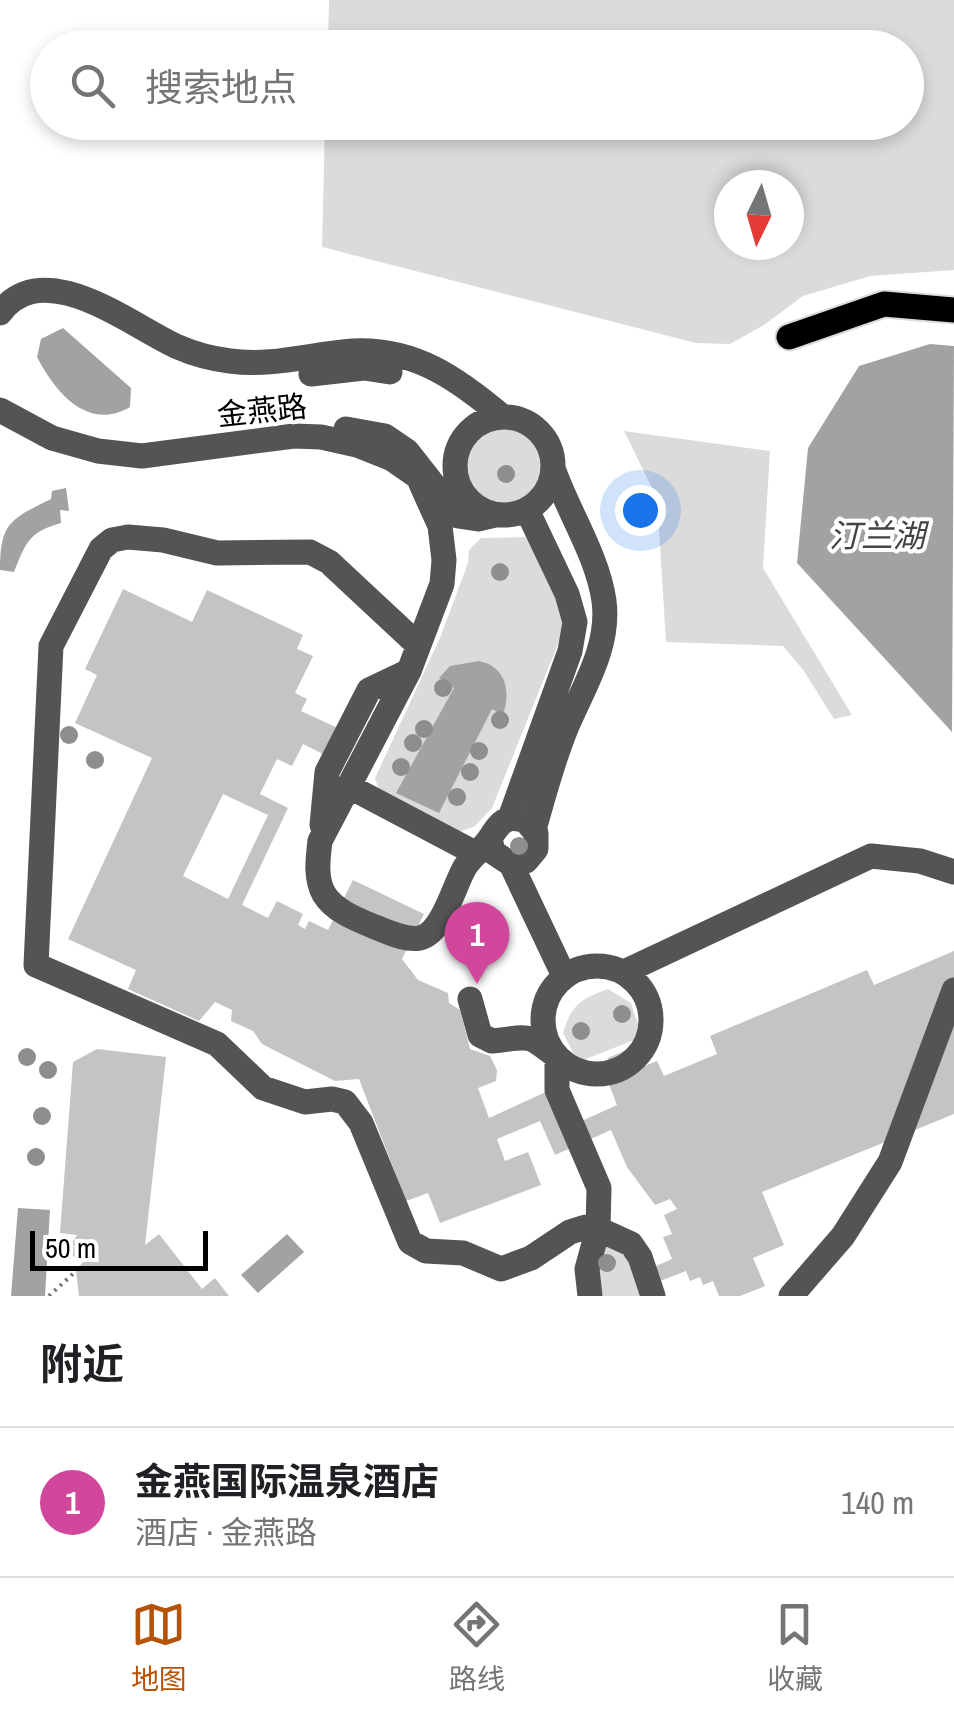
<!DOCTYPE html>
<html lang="zh">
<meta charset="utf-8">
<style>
body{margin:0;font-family:"Archivo Narrow","Noto Sans SC",sans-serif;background:#f2f2f2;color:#202124}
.compass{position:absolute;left:714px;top:170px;width:90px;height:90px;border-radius:50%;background:#fff;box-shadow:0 5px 15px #0003;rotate:185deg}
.scale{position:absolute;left:30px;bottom:25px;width:178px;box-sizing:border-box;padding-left:10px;border:5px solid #000;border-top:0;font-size:28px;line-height:35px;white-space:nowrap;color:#000;-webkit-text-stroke:8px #fff;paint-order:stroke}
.you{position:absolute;left:640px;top:510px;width:35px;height:35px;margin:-25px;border:8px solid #fff;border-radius:50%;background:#1a73e8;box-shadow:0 0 0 15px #1a73e833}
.badge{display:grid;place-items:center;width:65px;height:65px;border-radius:50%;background:#b45309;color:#fff;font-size:32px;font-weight:700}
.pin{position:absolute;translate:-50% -82px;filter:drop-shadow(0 2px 5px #0008)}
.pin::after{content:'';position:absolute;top:52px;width:35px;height:30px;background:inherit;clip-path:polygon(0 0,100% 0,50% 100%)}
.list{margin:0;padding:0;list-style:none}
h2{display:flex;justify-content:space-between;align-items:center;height:130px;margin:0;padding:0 40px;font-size:42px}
h2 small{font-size:32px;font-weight:400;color:#757577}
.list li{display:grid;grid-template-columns:65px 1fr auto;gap:30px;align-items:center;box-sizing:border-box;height:150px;padding:0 40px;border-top:2px solid #e0e0e0}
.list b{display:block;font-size:38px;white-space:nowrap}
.list p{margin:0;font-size:32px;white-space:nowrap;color:#757577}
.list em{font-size:32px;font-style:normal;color:#757577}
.icon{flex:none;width:55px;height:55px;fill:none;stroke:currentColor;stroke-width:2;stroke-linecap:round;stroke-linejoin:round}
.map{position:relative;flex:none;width:954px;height:1296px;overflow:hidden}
.search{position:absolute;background:#fff;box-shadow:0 5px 15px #0003;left:30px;right:30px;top:30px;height:110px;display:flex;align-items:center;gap:25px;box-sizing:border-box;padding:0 35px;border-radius:55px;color:#757577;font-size:38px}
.sheet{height:280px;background:#fff}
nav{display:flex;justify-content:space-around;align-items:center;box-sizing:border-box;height:140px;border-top:2px solid #e0e0e0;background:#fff;font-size:28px;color:#757577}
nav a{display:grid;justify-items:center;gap:5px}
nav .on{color:#b45309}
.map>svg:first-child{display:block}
.green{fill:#dbdbdb;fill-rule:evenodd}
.water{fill:#a2a2a2}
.building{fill:#c4c4c4;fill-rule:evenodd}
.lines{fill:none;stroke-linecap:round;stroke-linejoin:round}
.major-casing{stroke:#dbdbdb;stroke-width:29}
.path{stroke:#767676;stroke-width:4;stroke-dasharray:2.5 5;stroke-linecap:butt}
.minor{stroke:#545454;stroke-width:25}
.major{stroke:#000;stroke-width:25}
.tree{fill:#8e8e8e}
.labels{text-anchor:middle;stroke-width:8;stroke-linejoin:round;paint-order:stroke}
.street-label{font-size:30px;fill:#000;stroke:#fff}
.water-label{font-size:32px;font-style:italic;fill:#434343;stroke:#fff}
</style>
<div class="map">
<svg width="954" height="1296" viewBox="0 0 954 1296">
<rect width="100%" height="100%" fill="#fff"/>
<path class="green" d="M329 0H954V270L870 276 803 296 764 325 730 344 696 343 322 247 325 123 906 122V48L328 47ZM789 185V245H729V185Z
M466 468a40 40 0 1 1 80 0a40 40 0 1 1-80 0Z
M624 431 770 451 763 568 852 715 834 719 804 671 783 646 666 642 657 498Z
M528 537 538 545 563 622 562 634 492 808 475 826 457 833 379 790 375 778 440 638 468 563 469 550 481 538Z
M608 989 631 1003 642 1037 578 1062 563 1033C571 1005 581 999 608 989Z
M602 1245 625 1252 644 1296H603L595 1276Z"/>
<path class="water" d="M63 328 131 388 130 407C88 432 55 392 37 357L41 339Z
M930 344 954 346 952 732 797 563 808 448 859 366Z
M66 488 69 511 60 510 61 523C29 532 26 542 14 572L0 570C0 522 11 519 51 499L52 491Z
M479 661C506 667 511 690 503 715L492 709 439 813 396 793 454 688 439 678 450 666Z
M18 1208 50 1210 45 1296H11Z
M287 1234 304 1252 258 1293 241 1275Z"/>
<path class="building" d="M123 589 192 622 207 590 303 635 297 649 313 656 295 693 307 699 301 711 340 729 327 756 303 744 292 766 277 759 260 794 288 808 242 905 268 918 277 901 303 914 298 925 305 929 309 921 328 930 353 880 424 914 402 959 418 980 448 993 449 1003 460 1010 470 1049 490 1056 497 1070 496 1081 478 1088 489 1118 546 1092 564 1129 617 1105 608 1082 617 1079 608 1058 634 1047 642 1067 657 1061 664 1076 717 1054 710 1036 867 970 874 985 954 951V1114L762 1192 784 1245 753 1258 765 1286 740 1296H719L713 1281 703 1285 700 1277 690 1281 686 1271 660 1281 654 1267 672 1259 663 1237 672 1234 664 1215 677 1209 670 1199 655 1205 627 1167 611 1130 555 1155 540 1121 497 1139 505 1161 528 1152 541 1185 440 1223 428 1193 406 1201 359 1079 335 1081 262 1044 253 1031 231 1021 232 1010 215 1002 199 1021 128 989 136 970 68 939 152 758 75 723 97 675 85 669ZM223 794 268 815 228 899 183 876Z
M97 1049 166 1057 145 1245 159 1234 202 1289 215 1278 229 1296H79L76 1271 83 1262 66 1252 77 1235 60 1233 73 1062Z"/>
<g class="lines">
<defs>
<path id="major" d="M789 337 884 304 954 310"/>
</defs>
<use href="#major" class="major-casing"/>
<path class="path" d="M49 1296 76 1271"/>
<path class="minor" d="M0 313C44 254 131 326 178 347 194 354 214 359 230 361 272 367 311 354 353 351 415 348 458 379 503 417
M311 374 364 368 390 372
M0 410 52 438 98 451 142 456 294 436 321 437 357 445 392 459 418 477 440 526 444 560 442 584 409 671 320 841C318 858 315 878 324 894 334 911 358 920 375 927 388 932 406 941 420 938 443 933 454 885 465 867 472 856 483 849 490 838 500 823 505 814 526 821L536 833V849L526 861 511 864 493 852 490 838
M455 466a49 49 0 1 1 98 0a49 49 0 1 1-98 0Z
M346 429 385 436 407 451 458 516 478 519 495 515
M418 645 329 562 310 552 217 553 163 540 128 537 112 540 101 549 51 646 36 965 217 1044 263 1088 305 1102 332 1099 345 1102 361 1123 410 1242 426 1251 463 1253 501 1269 531 1258 570 1232 586 1227 598 1229 631 1244 640 1257 653 1296
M348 786 475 853
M510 818 570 651 575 622 567 594 527 510
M322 825 327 772 369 690 409 671
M534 829C544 795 553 759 567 726 584 686 610 646 604 601 598 557 569 513 554 471
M511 864 564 976
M543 1020a54 54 0 1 1 108 0a54 54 0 1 1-108 0Z
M624 972 871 856 920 861 954 872
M470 999 480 1035 492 1041C531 1037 525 1032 557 1057V1090L599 1188 598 1229 587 1269 590 1296
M791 1296 843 1236 890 1162 954 990"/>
<use href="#major" class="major"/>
</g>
<g class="tree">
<circle cx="506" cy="474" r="9"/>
<circle cx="500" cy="572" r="9"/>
<circle cx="443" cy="688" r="9"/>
<circle cx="500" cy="720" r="9"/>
<circle cx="424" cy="729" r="9"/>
<circle cx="69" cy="735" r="9"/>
<circle cx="413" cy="743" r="9"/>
<circle cx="479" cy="751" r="9"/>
<circle cx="95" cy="760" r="9"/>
<circle cx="401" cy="767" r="9"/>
<circle cx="470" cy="772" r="9"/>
<circle cx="457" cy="797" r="9"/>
<circle cx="519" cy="846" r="9"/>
<circle cx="622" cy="1014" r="9"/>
<circle cx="581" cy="1031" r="9"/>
<circle cx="27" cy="1057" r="9"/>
<circle cx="48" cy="1070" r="9"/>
<circle cx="42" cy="1116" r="9"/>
<circle cx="36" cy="1157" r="9"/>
<circle cx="607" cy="1263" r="9"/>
</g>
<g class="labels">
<g class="street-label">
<text transform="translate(262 411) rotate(-6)" y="10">金燕路</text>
</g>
<g class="water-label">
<text x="877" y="547">汀兰湖</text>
</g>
</g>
</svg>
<svg class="compass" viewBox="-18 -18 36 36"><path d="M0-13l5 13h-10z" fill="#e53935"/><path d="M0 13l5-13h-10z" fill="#757577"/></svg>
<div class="scale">50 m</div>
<div class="you"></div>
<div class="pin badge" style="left:477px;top:984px;background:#d1479c">1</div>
<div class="search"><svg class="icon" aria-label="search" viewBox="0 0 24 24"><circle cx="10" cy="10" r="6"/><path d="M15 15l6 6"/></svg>搜索地点</div>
</div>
<section class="sheet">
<h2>附近<small></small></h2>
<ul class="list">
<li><span class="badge" style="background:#d1479c">1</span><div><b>金燕国际温泉酒店</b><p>酒店 · 金燕路</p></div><em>140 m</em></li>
</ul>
</section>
<nav>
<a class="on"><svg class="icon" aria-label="map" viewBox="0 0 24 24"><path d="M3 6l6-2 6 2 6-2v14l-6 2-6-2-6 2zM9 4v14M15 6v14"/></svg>地图</a>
<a><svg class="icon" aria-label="directions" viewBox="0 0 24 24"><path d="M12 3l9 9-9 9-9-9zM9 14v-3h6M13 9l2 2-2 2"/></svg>路线</a>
<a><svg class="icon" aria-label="saved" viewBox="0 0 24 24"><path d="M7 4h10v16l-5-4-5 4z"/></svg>收藏</a>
</nav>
